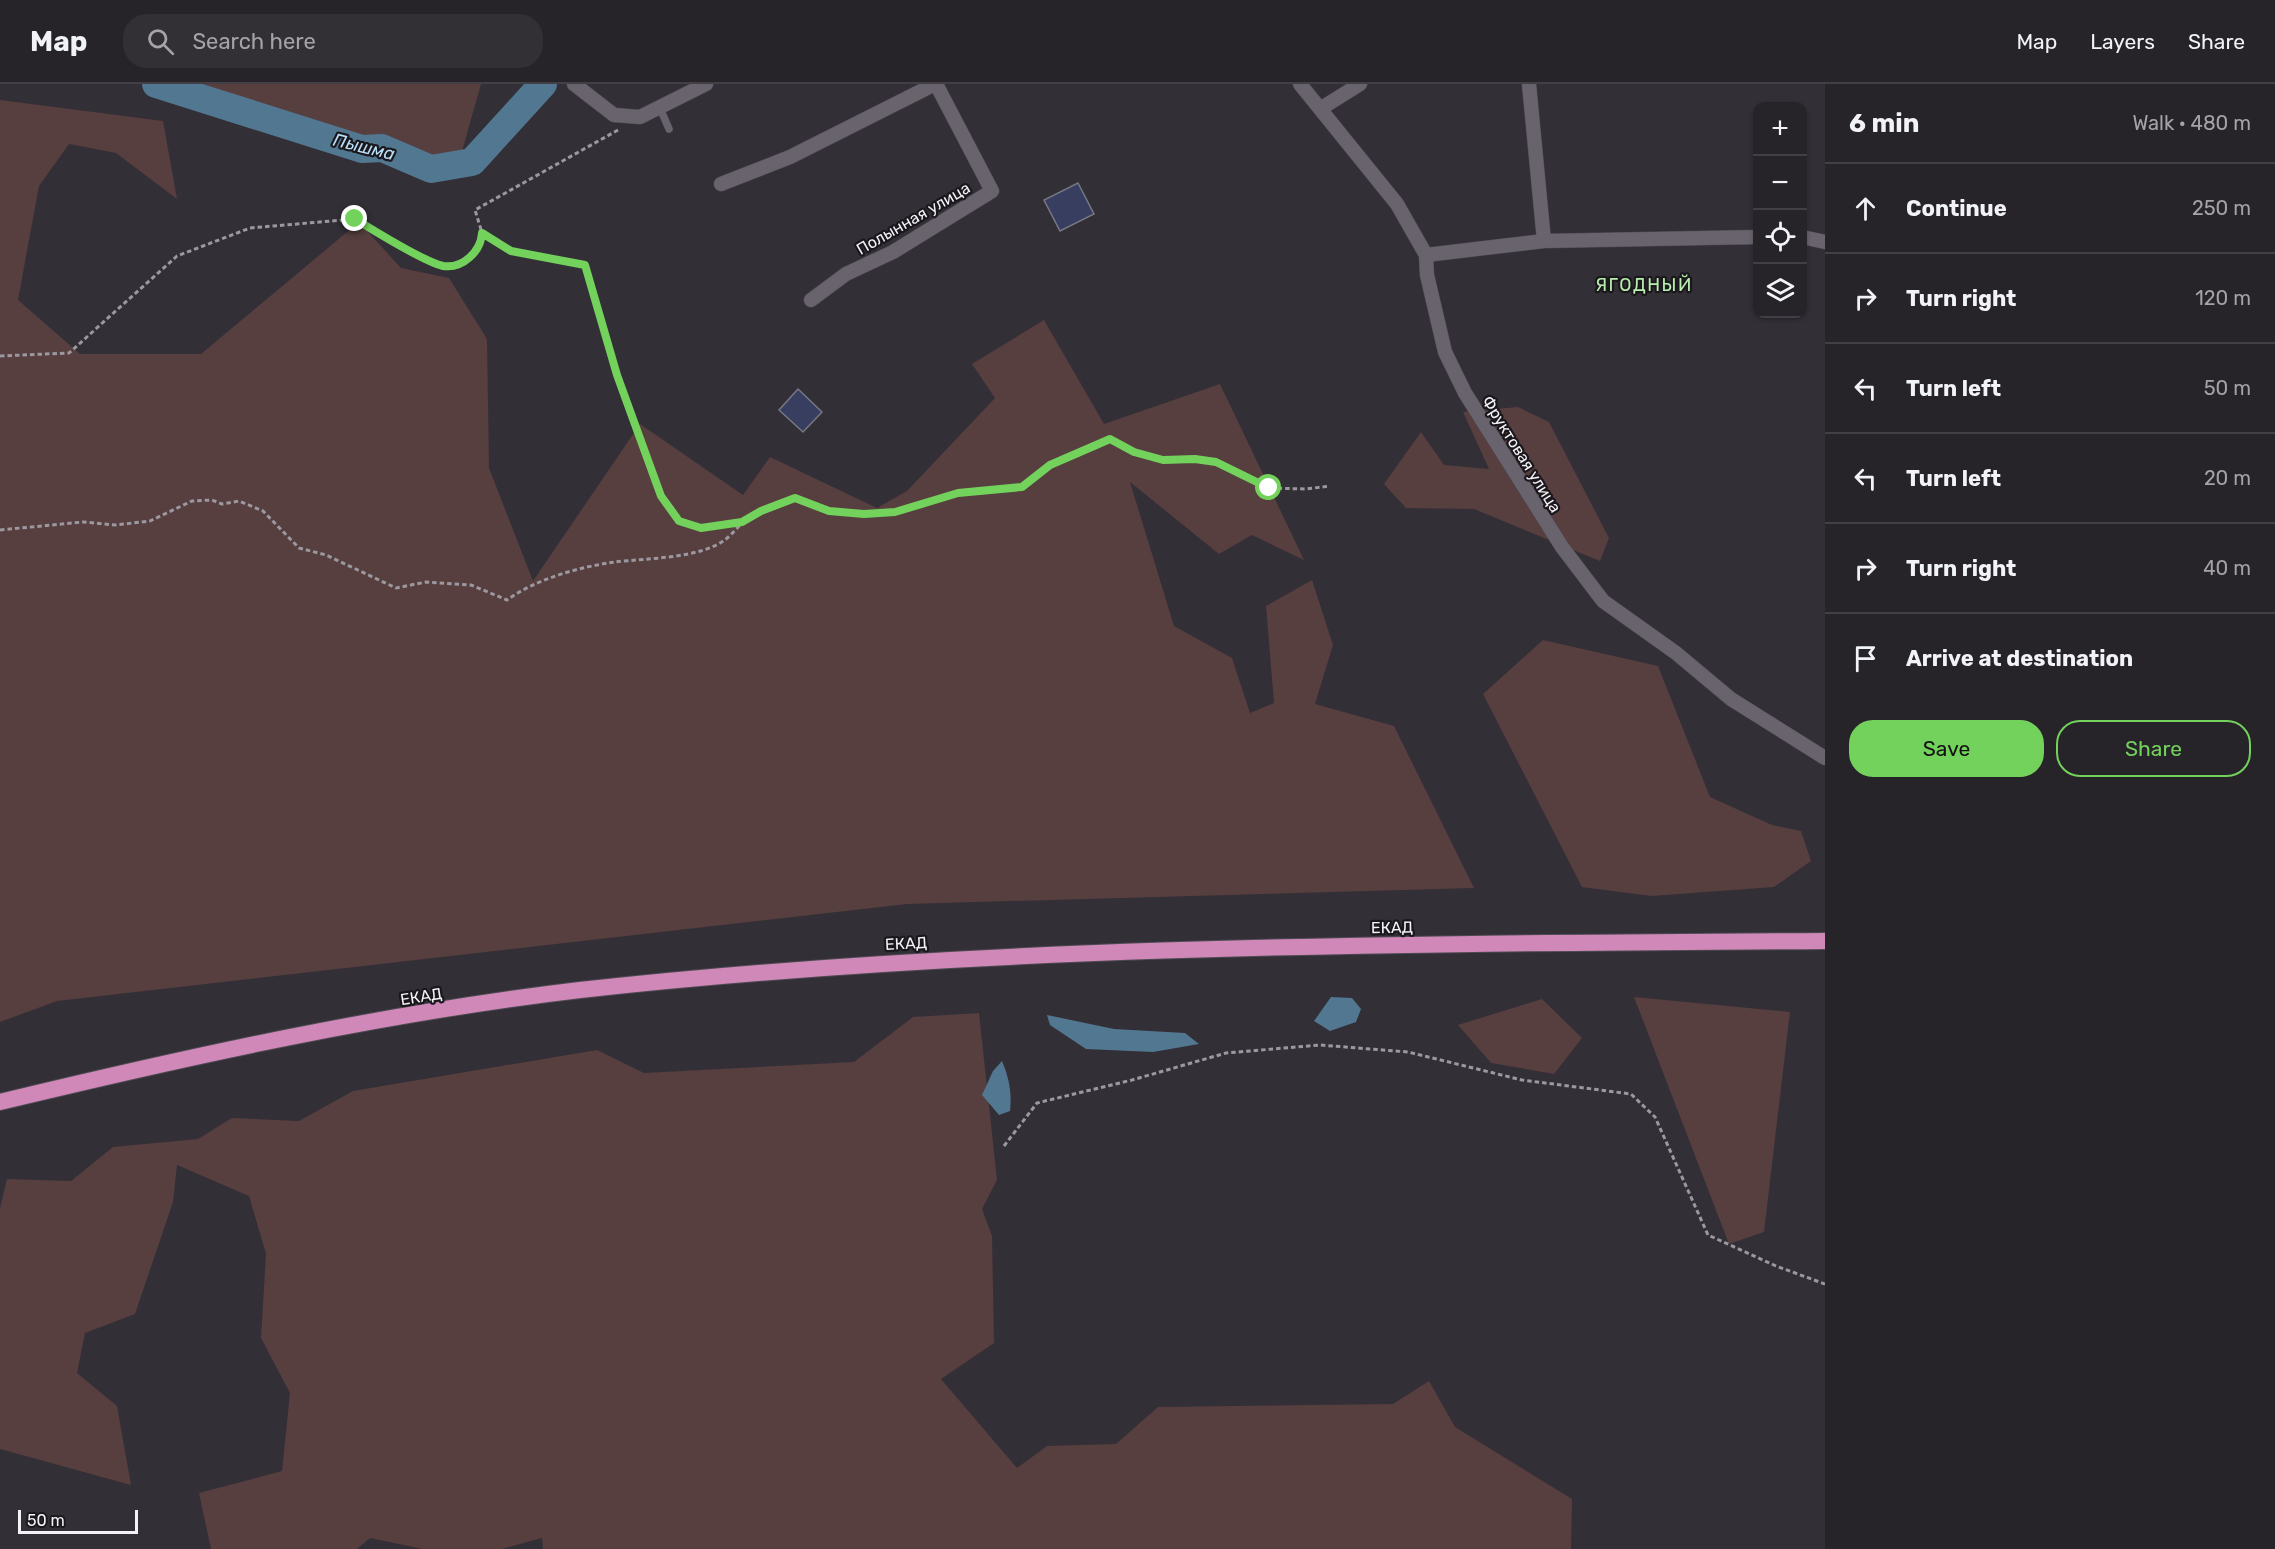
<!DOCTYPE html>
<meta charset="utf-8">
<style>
body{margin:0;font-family:Rubik,sans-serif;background:#322f35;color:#f1f3f6}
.controls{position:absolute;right:18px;top:18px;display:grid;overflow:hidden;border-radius:12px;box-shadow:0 2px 4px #0004}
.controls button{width:54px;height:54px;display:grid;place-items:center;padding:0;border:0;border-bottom:2px solid #424046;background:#262329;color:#f1f3f6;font:30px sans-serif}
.scale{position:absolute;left:18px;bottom:15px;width:120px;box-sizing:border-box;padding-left:6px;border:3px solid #f4f1f7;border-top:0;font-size:16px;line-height:21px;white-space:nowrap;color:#f4f1f7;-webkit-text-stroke:4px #1a181c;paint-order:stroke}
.stop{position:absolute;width:18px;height:18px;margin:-14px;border:4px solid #73d25c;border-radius:50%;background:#fff}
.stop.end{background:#73d25c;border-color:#fff;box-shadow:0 2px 6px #0008}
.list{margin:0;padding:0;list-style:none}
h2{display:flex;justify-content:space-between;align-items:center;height:78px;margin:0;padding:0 24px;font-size:26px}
h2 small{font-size:20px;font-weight:400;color:#a4a4a8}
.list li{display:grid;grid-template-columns:39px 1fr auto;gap:18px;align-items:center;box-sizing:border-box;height:90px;padding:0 24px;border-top:2px solid #424046}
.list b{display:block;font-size:22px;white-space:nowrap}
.list em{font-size:20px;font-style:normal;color:#a4a4a8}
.actions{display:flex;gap:12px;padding:18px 24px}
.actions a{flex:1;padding:14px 0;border:2px solid #73d25c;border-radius:24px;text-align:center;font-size:21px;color:#73d25c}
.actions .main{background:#73d25c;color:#111}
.icon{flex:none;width:33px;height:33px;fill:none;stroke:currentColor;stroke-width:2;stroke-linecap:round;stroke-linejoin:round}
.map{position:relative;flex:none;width:1825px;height:1465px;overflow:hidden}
header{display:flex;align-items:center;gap:36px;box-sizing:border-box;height:84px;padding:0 30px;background:#262329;border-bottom:2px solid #424046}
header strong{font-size:28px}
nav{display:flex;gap:33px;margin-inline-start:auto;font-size:21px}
.search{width:420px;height:54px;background:#322f35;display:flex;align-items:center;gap:15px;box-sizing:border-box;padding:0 21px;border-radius:24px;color:#a4a4a8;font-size:22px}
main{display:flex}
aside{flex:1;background:#262329}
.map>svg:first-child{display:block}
.green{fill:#573e3f}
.water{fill:#527791}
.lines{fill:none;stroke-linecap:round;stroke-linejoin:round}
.river{stroke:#527791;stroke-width:28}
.building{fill:#373e5f;stroke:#767984;stroke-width:1.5}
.service-casing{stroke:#4f4b53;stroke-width:8}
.minor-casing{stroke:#4f4b53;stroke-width:15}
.trunk-casing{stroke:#4f4b53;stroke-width:18}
.path{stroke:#9b989f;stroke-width:3;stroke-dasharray:4.5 3;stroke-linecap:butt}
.service{stroke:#68636d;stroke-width:7}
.minor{stroke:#68636d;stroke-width:14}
.trunk{stroke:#d088b9;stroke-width:16}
.route{stroke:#73d25c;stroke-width:8}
.labels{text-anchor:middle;stroke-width:4.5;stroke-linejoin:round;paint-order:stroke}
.street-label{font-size:16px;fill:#f4f1f7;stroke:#1a181c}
.water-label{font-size:18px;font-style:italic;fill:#b9ddf8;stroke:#1a181c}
.neighbourhood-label{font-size:18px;letter-spacing:1.5px;fill:#b9edae;stroke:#1a181c}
</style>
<header>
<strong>Map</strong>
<div class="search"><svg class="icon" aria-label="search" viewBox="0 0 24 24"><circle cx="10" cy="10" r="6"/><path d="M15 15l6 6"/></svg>Search here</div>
<nav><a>Map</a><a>Layers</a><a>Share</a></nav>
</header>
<main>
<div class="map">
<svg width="1825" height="1465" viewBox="0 0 1825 1465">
<rect width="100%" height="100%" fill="#332f37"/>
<path class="green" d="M160 0H481L459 78 305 44Z
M0 16 163 37 177 115 116 69 69 60 39 102 18 216 80 270H201L359 138 401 184 449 194 487 255 489 384 533 497 640 340 743 411 770 373 877 424 907 407 995 314 972 280 1044 236 1104 340 1220 300 1304 476 1252 451 1219 470 1130 398 1174 542 1232 574 1250 629 1274 619 1266 522 1312 496 1333 561 1315 620 1394 642 1474 804 907 820 57 917 0 938Z
M1518 323 1549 338 1609 454 1600 477 1474 425 1406 424 1384 400 1421 348 1444 381 1489 385 1463 328Z
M1543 556 1658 582 1710 713 1772 741 1801 747 1811 777 1774 803 1651 812 1582 803 1483 610Z
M1634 913 1790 928 1764 1148 1729 1160Z
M1542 915 1582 954 1554 990 1491 979 1458 941Z
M979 929 997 1096 982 1125 992 1152 994 1259 941 1295 1017 1384 1047 1362 1116 1360 1158 1323 1393 1320 1429 1297 1455 1343 1572 1415 1571 1465H543L542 1454 502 1465H423L370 1454 357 1465H211L199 1409 282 1387 290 1309 261 1254 266 1170 249 1112 177 1081 173 1118 135 1230 85 1249 77 1289 117 1322 131 1401 0 1365V1124L7 1095 71 1097 113 1063 198 1055 232 1034 299 1037 353 1007 597 966 644 989 854 978 913 933Z"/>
<path class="water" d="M1331 913 1352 914 1361 925 1356 938 1330 947 1314 937Z
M1047 931 1114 945 1185 949 1199 960 1153 968 1086 965 1050 941Z
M1002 977C1009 994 1012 1008 1010 1027L999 1031 982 1011 993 987Z"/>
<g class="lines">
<path class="river" d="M156 0 362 65 382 64 431 85 472 78 543 0"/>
</g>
<path class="building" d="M1078 99 1094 130 1060 147 1044 116Z
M798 305 822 328 803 348 779 326Z"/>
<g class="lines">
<defs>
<path id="service" d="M660 24 669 45"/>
<path id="minor" d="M574 0 614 31 640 33 706 0
M1300 0 1397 120 1426 171 1427 191 1445 268 1465 309 1562 463 1603 517 1676 569 1731 615 1825 674
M1529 0 1544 157
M1320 25 1360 0
M721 100 790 73 935 0
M1802 153 1825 158
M1426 171 1544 157 1758 153
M811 216 846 190 893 168 992 107 936 0"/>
<path id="trunk" d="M0 1018C191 972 385 929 580 906 994 860 1409 860 1825 857"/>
</defs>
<use href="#service" class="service-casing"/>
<use href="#minor" class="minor-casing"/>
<use href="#trunk" class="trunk-casing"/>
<path class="path" d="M618 46 475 126 483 152 511 167 585 181 617 291 661 412 679 437 701 444 742 438 795 414 829 427 864 430 895 428 958 409 1022 403 1050 381 1110 355 1134 368 1163 377 1195 374 1216 378 1269 404 1306 405 1330 402
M0 272 69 269 177 172 250 144 355 135 394 158 443 182 459 180 475 169 482 151
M0 446 83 438 115 441 150 437 192 417 212 416 222 420 239 417 263 427 299 464 326 471 396 504 426 498 471 501 507 516C536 495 579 483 615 478 647 474 700 475 726 455 732 450 737 444 742 439
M1004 1062 1037 1019 1132 996 1226 969 1320 961 1408 968 1522 996 1631 1010 1655 1033 1708 1151 1776 1182 1825 1200"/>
<use href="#service" class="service"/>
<use href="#minor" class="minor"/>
<use href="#trunk" class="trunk"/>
</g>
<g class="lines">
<path class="route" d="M355 135C375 147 422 177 443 182 463 185 481 167 482 149L511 167 585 181 617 291 661 412 679 437 701 444 742 438 761 427 795 414 829 427 864 430 895 428 958 409 1022 403 1050 381 1110 355 1134 368 1163 376 1195 375 1216 378 1269 404"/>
</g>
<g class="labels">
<g class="street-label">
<text transform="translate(913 134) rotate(-30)" y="6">Полынная улица</text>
<text transform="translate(1522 370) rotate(58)" y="6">Фруктовая улица</text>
<text transform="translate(1392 843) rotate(-1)" y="6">ЕКАД</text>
<text transform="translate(906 859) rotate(-3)" y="6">ЕКАД</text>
<text transform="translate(421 912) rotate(-9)" y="6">ЕКАД</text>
</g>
<g class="water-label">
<text transform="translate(364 63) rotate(14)" y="6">Пышма</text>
</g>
<g class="neighbourhood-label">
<text x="1644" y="207">ЯГОДНЫЙ</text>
</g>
</g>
</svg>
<div class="controls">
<button>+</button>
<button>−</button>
<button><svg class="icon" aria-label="locate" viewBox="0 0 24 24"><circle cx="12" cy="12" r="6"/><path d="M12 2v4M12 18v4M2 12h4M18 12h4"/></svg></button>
<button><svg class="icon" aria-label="layers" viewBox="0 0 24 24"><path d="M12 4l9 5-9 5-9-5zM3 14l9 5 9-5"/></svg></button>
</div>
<div class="scale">50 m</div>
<div class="stop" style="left:1269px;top:404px"></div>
<div class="stop end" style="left:355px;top:135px"></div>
</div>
<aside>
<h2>6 min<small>Walk · 480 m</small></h2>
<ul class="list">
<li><svg class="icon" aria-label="ahead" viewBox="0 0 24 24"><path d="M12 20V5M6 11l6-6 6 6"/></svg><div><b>Continue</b></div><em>250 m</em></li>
<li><svg class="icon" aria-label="right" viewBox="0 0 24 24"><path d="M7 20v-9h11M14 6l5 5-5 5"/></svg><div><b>Turn right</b></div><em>120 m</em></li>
<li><svg class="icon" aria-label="left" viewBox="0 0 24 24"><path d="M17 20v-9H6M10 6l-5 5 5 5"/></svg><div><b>Turn left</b></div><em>50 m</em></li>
<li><svg class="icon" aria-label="left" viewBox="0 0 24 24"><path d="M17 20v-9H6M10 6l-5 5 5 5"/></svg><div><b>Turn left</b></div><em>20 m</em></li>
<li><svg class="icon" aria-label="right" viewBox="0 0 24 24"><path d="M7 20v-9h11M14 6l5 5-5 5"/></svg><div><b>Turn right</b></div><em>40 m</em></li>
<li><svg class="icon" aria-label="arrive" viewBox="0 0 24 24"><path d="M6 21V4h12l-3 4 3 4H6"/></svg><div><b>Arrive at destination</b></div></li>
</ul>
<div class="actions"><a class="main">Save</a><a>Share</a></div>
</aside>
</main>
